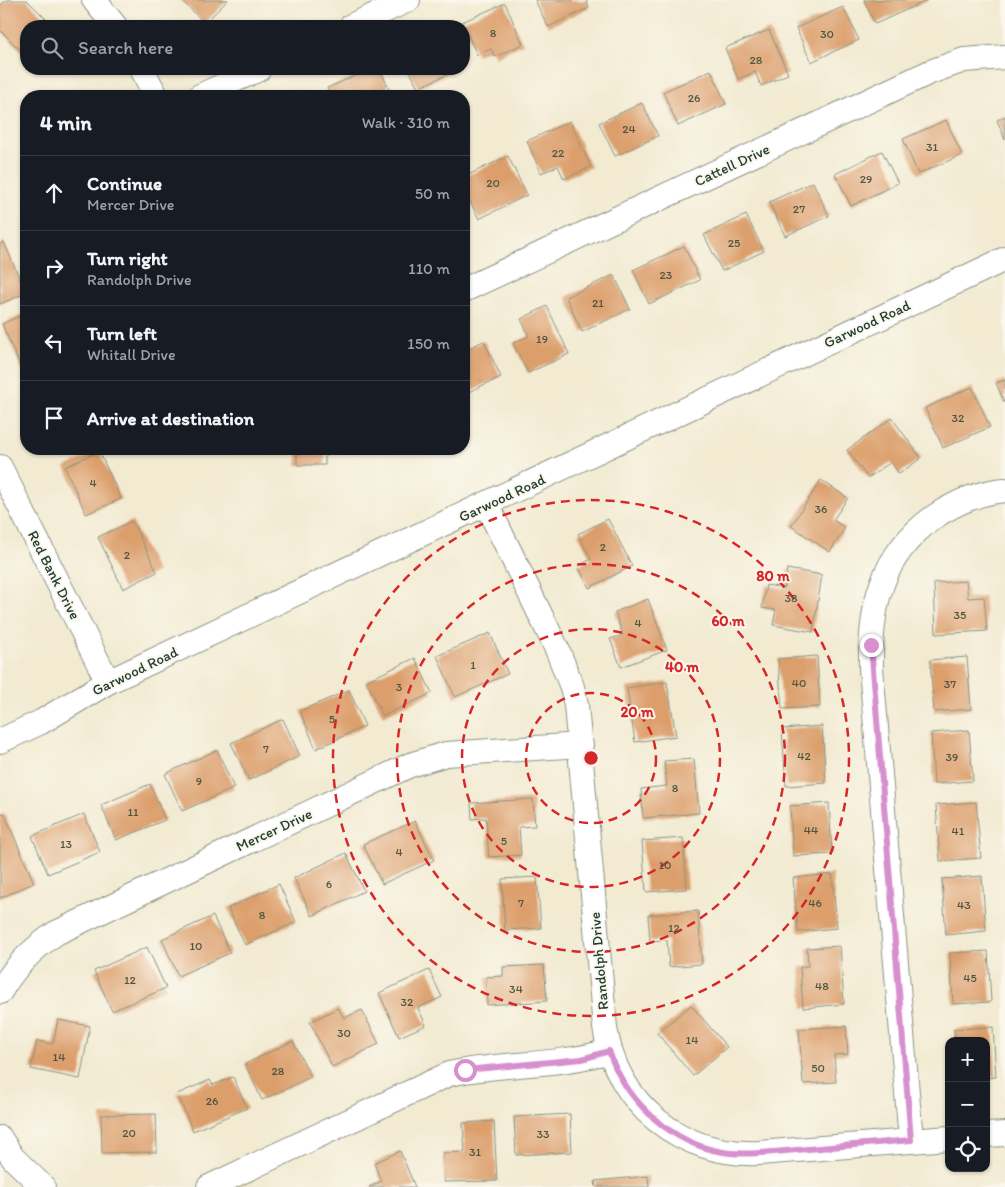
<!DOCTYPE html>
<meta charset="utf-8">
<style>
body{margin:0;font-family:Itim,sans-serif;background:#20242c;color:#f1f3f6}
.controls{position:absolute;right:15px;bottom:15px;display:grid;overflow:hidden;border-radius:10px;box-shadow:0 1px 4px #0004}
.controls button{width:45px;height:45px;display:grid;place-items:center;padding:0;border:0;border-bottom:1px solid #363941;background:#171b24;color:#f1f3f6;font:25px sans-serif}
.stop{position:absolute;width:15px;height:15px;margin:-11px;border:4px solid #d690ce;border-radius:50%;background:#fff}
.stop.end{background:#d690ce;border-color:#fff;box-shadow:0 1px 5px #0008}
.list{margin:0;padding:0;list-style:none}
h2{display:flex;justify-content:space-between;align-items:center;height:65px;margin:0;padding:0 20px;font-size:21px}
h2 small{font-size:16px;font-weight:400;color:#9ea1a6}
.list li{display:grid;grid-template-columns:32px 1fr auto;gap:15px;align-items:center;box-sizing:border-box;height:75px;padding:0 20px;border-top:1px solid #363941}
.list b{display:block;font-size:19px;white-space:nowrap}
.list p{margin:0;font-size:16px;white-space:nowrap;color:#9ea1a6}
.list em{font-size:16px;font-style:normal;color:#9ea1a6}
.icon{flex:none;width:28px;height:28px;fill:none;stroke:currentColor;stroke-width:2;stroke-linecap:round;stroke-linejoin:round}
.map{position:relative;flex:none;width:1005px;height:1187px;overflow:hidden}
.search{position:absolute;background:#171b24;box-shadow:0 1px 4px #0004;left:20px;top:20px;width:450px;height:55px;display:flex;align-items:center;gap:12px;box-sizing:border-box;padding:0 18px;border-radius:20px;color:#9ea1a6;font-size:19px}
.panel{position:absolute;background:#171b24;box-shadow:0 1px 4px #0004;left:20px;top:90px;width:450px;height:365px;border-radius:20px}
.map>svg:first-child{display:block}
.building{fill:#dc9f6c}
.lines{fill:none;stroke-linecap:round;stroke-linejoin:round}
.minor-casing{stroke:#889482;stroke-width:26}
.minor{stroke:#fff;stroke-width:24}
.route{stroke:#d690ce;stroke-width:6}
.ring{fill:none;stroke:#d62828;stroke-width:2.5;stroke-dasharray:9 6}
.labels{text-anchor:middle;stroke-width:4;stroke-linejoin:round;paint-order:stroke}
.number-label{font-size:12px;fill:#4e5642}
.street-label{font-size:15px;fill:#1f3d34;stroke:#fbf7ec}
.centre{fill:#d62828;stroke:#fbf7ec;stroke-width:2.5}
.ring-label{font-size:15px;text-anchor:middle;font-weight:bold;fill:#d62828;stroke:#fbf7ec;stroke-width:4;stroke-linejoin:round;paint-order:stroke}
</style>
<div class="map">
<svg width="1005" height="1187" viewBox="0 0 1005 1187">
<rect width="100%" height="100%" fill="#fbf7ec"/>
<filter id="ink" filterUnits="userSpaceOnUse"><feTurbulence type="fractalNoise" baseFrequency=".02" numOctaves="2"/><feDisplacementMap in="SourceGraphic" scale="10" xChannelSelector="R" yChannelSelector="G"/><feConvolveMatrix kernelMatrix="1 2 1 2 8 2 1 2 1" color-interpolation-filters="sRGB"/></filter>
<filter id="wash" filterUnits="userSpaceOnUse"><feTurbulence type="fractalNoise" baseFrequency=".0096" numOctaves="4" result="noise"/><feDisplacementMap in="SourceGraphic" scale="20" xChannelSelector="R" yChannelSelector="G"/><feGaussianBlur stdDeviation="1.12" result="paint"/><feColorMatrix in="noise" values="0 0 0 0 0 0 0 0 0 0 0 0 0 0 0 0 0 1.4 0 .05"/><feComposite in="paint" operator="in"/></filter>
<g filter="url(#wash)">
<rect width="100%" height="100%" fill="#f2ead1"/>
<g id="blocks">
<path class="building" d="M6 0H27L53 26H26V56L0 30V6Z
M181 0H228L205 23Z
M535 0H586L589 8 548 27Z
M864 0H928L875 24Z
M505 3 523 44 495 57 491 49 477 55 462 22Z
M843 7 859 40 811 62 796 28Z
M769 30 788 74 761 86 755 72 738 79 725 48Z
M371 69H380L392 96H330L327 88Z
M409 69H456L457 70 418 88Z
M711 70 726 104 678 126 663 92Z
M642 103 658 136 615 156 599 123Z
M1005 116V140L997 120Z
M946 120 962 155 918 174 903 139Z
M570 121 591 167 564 179 558 166 541 173 527 141Z
M882 151 898 183 851 206 835 174Z
M508 156 527 195 479 219 464 190V177Z
M813 182 829 216 785 236 769 202Z
M746 215 764 251 722 271 704 235Z
M4 242 26 293 0 304V244Z
M684 246 700 280 649 304 633 270Z
M614 275 630 309 582 332 566 297Z
M547 306 569 354 528 373 513 343 529 336 521 319Z
M26 313V374L24 375 2 324Z
M484 341 501 377 464 394V350Z
M1005 380V404L996 383Z
M972 387 990 427 943 448 925 408Z
M892 418 921 458 899 474 891 462 868 478 847 450Z
M297 449H325V465H297Z
M99 451 121 499 86 514 65 467Z
M821 480 848 498 833 520 845 528 830 552 791 526Z
M608 519 632 566 589 588 578 566 591 559 578 534Z
M132 521 157 572 123 589 98 537Z
M787 569 822 575 813 632 773 625 776 610 762 608 766 585 784 588Z
M966 581 968 598 984 597 987 631 936 634 934 583Z
M648 599 667 650 621 667 610 639 623 635 615 612Z
M490 633 508 674 455 697 437 656Z
M817 656 820 707 782 709 778 659Z
M967 657 971 709 934 712 930 660Z
M415 658 432 693 383 716 366 681Z
M667 682 676 736 635 742 627 688Z
M349 690 365 726 316 749 300 711Z
M283 719 300 756 249 780 231 743Z
M822 726 826 783 786 786 782 729Z
M969 730 973 781 934 784 931 733Z
M217 750 234 788 182 811 165 774Z
M694 759 699 813 643 818 641 789 667 786 664 761Z
M150 784 165 820 116 840 101 805Z
M533 799 535 826 519 827 521 855 489 857 486 818 472 819 471 803Z
M976 802 981 858 940 861 936 805Z
M829 803 832 854 793 856 790 806Z
M4 813 34 883 0 898V815Z
M84 814 100 852 48 874 32 836Z
M415 821 434 860 382 884 363 844Z
M683 838 687 889 646 892 642 841Z
M346 853 364 891 312 916 294 878Z
M832 874 837 928 798 932 793 878Z
M982 876 986 931 946 935 942 879Z
M537 877 541 928 505 930 502 879Z
M279 884 296 922 245 945 228 908Z
M698 911 702 964 669 967 667 940 650 941 648 915Z
M213 916 230 953 178 976 162 939Z
M840 946 844 1004 803 1008 800 967 808 966 807 948Z
M147 947 166 988 112 1011 94 971Z
M988 951 991 1002 953 1004 950 953Z
M544 965 547 1001 487 1005 486 977 503 976V967Z
M429 970 442 997 418 1008 426 1025 399 1037 379 993Z
M691 1005 727 1047 693 1076 657 1033Z
M338 1008 344 1018 362 1010 379 1044 332 1067 310 1022Z
M58 1020 90 1026 80 1079 31 1069 37 1041 53 1044Z
M846 1026 848 1054 834 1055 836 1082 803 1084 799 1029Z
M993 1027 996 1077 986 1078V1041H955L954 1029Z
M293 1041 311 1077 262 1100 245 1064Z
M233 1077 247 1108 193 1131 177 1094 210 1080 213 1085Z
M156 1114 157 1152 102 1153 101 1115Z
M570 1114 572 1152 516 1155 514 1117Z
M494 1121 497 1181 444 1182 443 1153 465 1152 463 1123Z
M400 1151 415 1187H369L381 1181 374 1163Z
M648 1176 649 1187H596L595 1181Z"/>
</g>
</g>
<g filter="url(#ink)">
<use href="#blocks" fill-opacity="0" stroke="#889482" stroke-width="1"/>
<g class="lines">
<defs>
<path id="minor" d="M94 0 115 26
M351 26 408 0
M142 69 156 96
M200 96 259 69
M464 290 930 72 964 60 1005 57
M0 467 108 682
M487 505 557 649 572 687 576 705 605 1028C617 1105 681 1156 759 1153L949 1138
M0 741 41 722 108 682 1005 259
M0 992C14 967 32 949 56 933L410 765 446 754 581 745
M986 1135 1005 1134
M0 1138 13 1158 43 1187
M911 1140 871 668C870 606 881 555 934 517 955 503 980 492 1005 490
M209 1187 449 1074C502 1062 557 1067 609 1051"/>
</defs>
<use href="#minor" class="minor-casing"/>
<use href="#minor" class="minor"/>
</g>
</g>
<g class="lines" filter="url(#ink)">
<path class="route" d="M465 1070 582 1059 609 1051C624 1097 665 1138 713 1150 740 1157 769 1152 797 1150 835 1147 873 1143 911 1140L871 645"/>
</g>
<g class="ring">
<circle cx="591" cy="758" r="65"/>
<circle cx="591" cy="758" r="129"/>
<circle cx="591" cy="758" r="194"/>
<circle cx="591" cy="758" r="258"/>
</g>
<g class="labels">
<g class="number-label">
<text x="493" y="37">8</text>
<text x="827" y="38">30</text>
<text x="756" y="64">28</text>
<text x="694" y="102">26</text>
<text x="629" y="133">24</text>
<text x="932" y="151">31</text>
<text x="558" y="157">22</text>
<text x="866" y="183">29</text>
<text x="493" y="187">20</text>
<text x="799" y="213">27</text>
<text x="734" y="247">25</text>
<text x="666" y="279">23</text>
<text x="598" y="307">21</text>
<text x="542" y="343">19</text>
<text x="958" y="422">32</text>
<text x="93" y="487">4</text>
<text x="821" y="513">36</text>
<text x="603" y="551">2</text>
<text x="127" y="559">2</text>
<text x="791" y="602">38</text>
<text x="960" y="619">35</text>
<text x="638" y="627">4</text>
<text x="473" y="669">1</text>
<text x="799" y="687">40</text>
<text x="950" y="688">37</text>
<text x="399" y="691">3</text>
<text x="332" y="723">5</text>
<text x="266" y="753">7</text>
<text x="804" y="760">42</text>
<text x="952" y="761">39</text>
<text x="199" y="785">9</text>
<text x="675" y="792">8</text>
<text x="133" y="816">11</text>
<text x="811" y="834">44</text>
<text x="958" y="835">41</text>
<text x="504" y="845">5</text>
<text x="66" y="848">13</text>
<text x="399" y="856">4</text>
<text x="665" y="869">10</text>
<text x="329" y="888">6</text>
<text x="521" y="907">7</text>
<text x="815" y="907">46</text>
<text x="964" y="909">43</text>
<text x="262" y="919">8</text>
<text x="674" y="932">12</text>
<text x="196" y="950">10</text>
<text x="970" y="982">45</text>
<text x="130" y="984">12</text>
<text x="822" y="990">48</text>
<text x="516" y="993">34</text>
<text x="407" y="1006">32</text>
<text x="344" y="1037">30</text>
<text x="692" y="1044">14</text>
<text x="59" y="1061">14</text>
<text x="818" y="1072">50</text>
<text x="278" y="1075">28</text>
<text x="212" y="1105">26</text>
<text x="129" y="1137">20</text>
<text x="543" y="1138">33</text>
<text x="475" y="1156">31</text>
</g>
<g class="street-label">
<text transform="translate(732 165) rotate(-25)" y="5">Cattell Drive</text>
<text transform="translate(867 324) rotate(-25)" y="5">Garwood Road</text>
<text transform="translate(502 498) rotate(-25)" y="5">Garwood Road</text>
<text transform="translate(54 575) rotate(63)" y="5">Red Bank Drive</text>
<text transform="translate(135 671) rotate(-26)" y="5">Garwood Road</text>
<text transform="translate(274 830) rotate(-25)" y="5">Mercer Drive</text>
<text transform="translate(599 961) rotate(-95)" y="5">Randolph Drive</text>
</g>
</g>
<circle cx="591" cy="758" r="8" class="centre"/>
<g class="ring-label">
<text x="773" y="581">80 m</text>
<text x="728" y="626">60 m</text>
<text x="682" y="672">40 m</text>
<text x="637" y="717">20 m</text>
</g>
</svg>
<div class="controls">
<button>+</button>
<button>−</button>
<button><svg class="icon" aria-label="locate" viewBox="0 0 24 24"><circle cx="12" cy="12" r="6"/><path d="M12 2v4M12 18v4M2 12h4M18 12h4"/></svg></button>
</div>
<div class="stop" style="left:465px;top:1070px"></div>
<div class="stop end" style="left:871px;top:645px"></div>
<div class="search"><svg class="icon" aria-label="search" viewBox="0 0 24 24"><circle cx="10" cy="10" r="6"/><path d="M15 15l6 6"/></svg>Search here</div>
<section class="panel">
<h2>4 min<small>Walk · 310 m</small></h2>
<ul class="list">
<li><svg class="icon" aria-label="ahead" viewBox="0 0 24 24"><path d="M12 20V5M6 11l6-6 6 6"/></svg><div><b>Continue</b><p>Mercer Drive</p></div><em>50 m</em></li>
<li><svg class="icon" aria-label="right" viewBox="0 0 24 24"><path d="M7 20v-9h11M14 6l5 5-5 5"/></svg><div><b>Turn right</b><p>Randolph Drive</p></div><em>110 m</em></li>
<li><svg class="icon" aria-label="left" viewBox="0 0 24 24"><path d="M17 20v-9H6M10 6l-5 5 5 5"/></svg><div><b>Turn left</b><p>Whitall Drive</p></div><em>150 m</em></li>
<li><svg class="icon" aria-label="arrive" viewBox="0 0 24 24"><path d="M6 21V4h12l-3 4 3 4H6"/></svg><div><b>Arrive at destination</b></div></li>
</ul>
</section>
</div>
